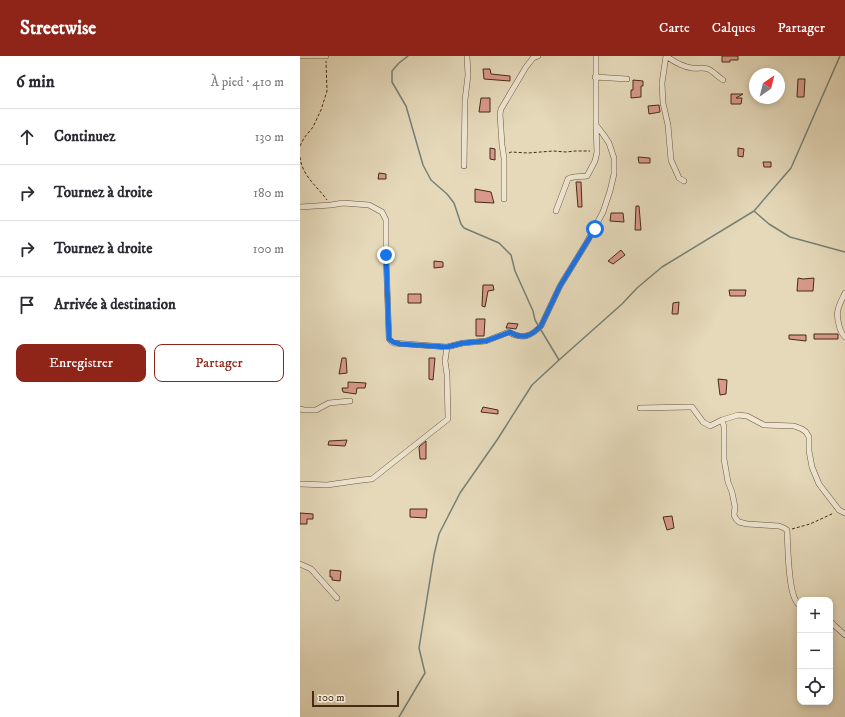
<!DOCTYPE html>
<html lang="fr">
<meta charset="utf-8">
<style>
body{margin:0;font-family:"IM FELL DW Pica",serif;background:#f7f7f7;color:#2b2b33}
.controls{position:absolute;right:12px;bottom:12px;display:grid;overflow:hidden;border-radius:8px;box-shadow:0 2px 6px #0003}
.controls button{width:36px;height:36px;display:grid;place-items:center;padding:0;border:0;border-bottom:1px solid #e1e1e2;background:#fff;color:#2b2b33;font:20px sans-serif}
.compass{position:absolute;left:449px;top:12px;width:36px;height:36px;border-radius:50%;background:#fff;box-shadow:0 2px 6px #0003;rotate:35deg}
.scale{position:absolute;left:12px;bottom:10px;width:87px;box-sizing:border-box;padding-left:4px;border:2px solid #452b14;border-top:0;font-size:11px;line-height:14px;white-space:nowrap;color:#452b14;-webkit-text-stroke:3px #eee6d2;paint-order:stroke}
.stop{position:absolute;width:12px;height:12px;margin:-9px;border:3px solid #1a73e8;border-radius:50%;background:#fff}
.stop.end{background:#1a73e8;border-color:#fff;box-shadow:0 1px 4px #0008}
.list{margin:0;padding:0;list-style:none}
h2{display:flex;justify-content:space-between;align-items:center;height:52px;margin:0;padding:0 16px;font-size:17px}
h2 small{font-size:13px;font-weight:400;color:#7c7c81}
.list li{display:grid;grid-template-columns:26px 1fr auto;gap:12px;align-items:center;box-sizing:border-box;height:56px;padding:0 16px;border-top:1px solid #e1e1e2}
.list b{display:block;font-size:15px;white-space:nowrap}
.list em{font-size:13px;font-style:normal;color:#7c7c81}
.actions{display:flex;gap:8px;padding:12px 16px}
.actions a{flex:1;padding:9px 0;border:1px solid #8f2418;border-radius:8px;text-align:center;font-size:14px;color:#8f2418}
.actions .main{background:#8f2418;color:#fff}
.icon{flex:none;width:22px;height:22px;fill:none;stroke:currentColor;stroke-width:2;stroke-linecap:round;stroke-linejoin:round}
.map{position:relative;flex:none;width:545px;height:661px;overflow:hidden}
header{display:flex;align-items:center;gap:24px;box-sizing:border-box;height:56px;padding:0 20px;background:#8f2418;color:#fff}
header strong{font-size:19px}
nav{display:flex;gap:22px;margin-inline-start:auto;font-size:14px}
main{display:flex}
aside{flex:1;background:#fff}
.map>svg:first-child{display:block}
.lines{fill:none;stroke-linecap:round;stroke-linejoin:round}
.stream{stroke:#768075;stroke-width:1.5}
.building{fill:#d8988b;stroke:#452b14}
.street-casing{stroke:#6d563e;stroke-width:6}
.path{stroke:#452b14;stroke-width:1;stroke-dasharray:3 2;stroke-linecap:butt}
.street{stroke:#eee6d2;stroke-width:5}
.route{stroke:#1a73e8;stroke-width:5}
</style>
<header>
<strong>Streetwise</strong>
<nav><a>Carte</a><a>Calques</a><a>Partager</a></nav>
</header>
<main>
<aside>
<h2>6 min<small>À pied · 410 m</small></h2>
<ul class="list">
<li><svg class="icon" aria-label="ahead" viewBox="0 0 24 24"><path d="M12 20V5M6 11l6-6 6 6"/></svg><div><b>Continuez</b></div><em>130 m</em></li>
<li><svg class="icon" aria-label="right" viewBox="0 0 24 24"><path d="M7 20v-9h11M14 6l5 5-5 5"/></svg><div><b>Tournez à droite</b></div><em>180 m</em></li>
<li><svg class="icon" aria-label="right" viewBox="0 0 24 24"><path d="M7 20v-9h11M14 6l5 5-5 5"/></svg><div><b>Tournez à droite</b></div><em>100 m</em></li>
<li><svg class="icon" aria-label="arrive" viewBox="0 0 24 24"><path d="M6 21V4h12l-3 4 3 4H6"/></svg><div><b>Arrivée à destination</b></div></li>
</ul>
<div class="actions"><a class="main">Enregistrer</a><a>Partager</a></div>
</aside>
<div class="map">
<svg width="545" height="661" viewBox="0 0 545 661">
<rect width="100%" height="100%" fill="#e5d9ba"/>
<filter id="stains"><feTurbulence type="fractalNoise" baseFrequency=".005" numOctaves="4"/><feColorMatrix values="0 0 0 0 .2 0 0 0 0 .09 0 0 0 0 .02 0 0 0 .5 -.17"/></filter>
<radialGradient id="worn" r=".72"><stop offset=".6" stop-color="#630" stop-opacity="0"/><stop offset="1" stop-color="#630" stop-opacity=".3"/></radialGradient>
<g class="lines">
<path class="stream" d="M108 0 99 7 92 15V26L106 50 123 109 131 124 147 138 154 147 161 168 164 172 199 187 211 199 215 215 233 255 235 264 259 304
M454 155 469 168 490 181 545 196
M99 661 125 617 119 592 134 499 139 478 160 437 197 384 232 329 259 304 322 248 337 232 362 211 454 155 491 112 540 0"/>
</g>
<path class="building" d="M422 0H438V4H430V6H422Z
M183 13H190L191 18 210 20V25L184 23Z
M498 23H505L504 41H497Z
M333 24 343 25V30H341V41L331 42V34H333Z
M431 38H443L436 42H442L441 48H431Z
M181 42H190V56H179Z
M359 49 360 56 349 58 348 50Z
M190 92 195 93V104L190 103Z
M438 92 444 93 443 101 438 100Z
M338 101 350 102V107H339Z
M463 106H471V111H464Z
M79 117 86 118V123H78Z
M276 126H281L282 151H278Z
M175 133 191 136 194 147 175 146Z
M336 150H339L341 174H335Z
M311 157H323L324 166 310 165Z
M321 194 325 199 313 208 308 205Z
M134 205 143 206V211L134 212Z
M498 222 503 223 514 222 513 235H497Z
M183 229H193L194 234 188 235 185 251 182 250Z
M429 234H446L445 240H430Z
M108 238H121V247H108Z
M379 246 378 258H372L373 247Z
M176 263H185L184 280H176Z
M208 267 218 268 216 273 209 272H206Z
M514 278H538V283H514Z
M489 279H506V285L489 283Z
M42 302H46L47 317 39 318Z
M129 302H135L133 324 129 323Z
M418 323 427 324 426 338 420 339Z
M48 326 66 327 65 332H57L56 338 43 336 42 332H48Z
M183 351 198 354V358L181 356Z
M47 384 45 390 28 389 29 385Z
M126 385V403H120L119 391Z
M110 453H127L126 462 110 461Z
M0 457 13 458V463H7V468H0Z
M372 460 374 472 367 474 363 461Z
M30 514 41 515 40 525 32 524V521H30Z"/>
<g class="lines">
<defs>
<path id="street" d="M0 0H26
M366 0 362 27 363 47 368 69 371 104 379 122 384 125
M366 0C373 5 383 11 392 12 397 13 402 11 408 13 413 15 418 21 423 24
M295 21 327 23
M164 110 165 44 168 19 167 0
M204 143V102L202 89 200 58 201 53 226 11 233 2 238 0
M0 151 31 149 43 147 69 149 82 156 86 164V199L89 283 93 287 147 291 163 287 186 285 209 276C223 284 231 280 241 270L260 230 287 186 303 156 310 135 314 118V102L309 87 303 78 296 69
M256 155 268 123C272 120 281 121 287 120L295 105 297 96 296 69V0
M545 237C539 250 535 255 539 269 540 274 541 277 545 281
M340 352 388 351H392L403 366 410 370 422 364 438 359 447 360 464 369 494 370 502 373 506 376 509 381V395L512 411 519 428 539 454 545 457
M0 353 4 354H16L29 347 50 345
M422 364 424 371V403L428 426 432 436 435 451 434 459 436 463 439 466 447 468 479 470 484 472 487 474C488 490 488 533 496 545 496 546 499 549 500 550
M0 428 27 429 62 424 72 423 148 363 147 318 145 305 147 291
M0 508 11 513 37 542
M530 565 535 570 545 579"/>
</defs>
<use href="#street" class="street-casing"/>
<path class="path" d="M0 90 4 82 13 71 21 54 27 35 26 5
M209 97 211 96 228 97 253 95 266 96 275 95H290
M0 101C2 120 17 130 27 144
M492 473 510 468 534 457"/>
<use href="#street" class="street"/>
</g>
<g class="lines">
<path class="route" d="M86 199 89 283 93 286 100 288 147 291 163 287 186 285 210 276C223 284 231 280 241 270L260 230 295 173"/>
</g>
<rect width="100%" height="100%" filter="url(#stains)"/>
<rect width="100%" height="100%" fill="url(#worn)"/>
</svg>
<div class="controls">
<button>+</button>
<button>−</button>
<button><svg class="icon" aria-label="locate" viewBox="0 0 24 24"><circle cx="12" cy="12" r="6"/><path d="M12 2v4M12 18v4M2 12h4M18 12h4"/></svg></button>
</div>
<svg class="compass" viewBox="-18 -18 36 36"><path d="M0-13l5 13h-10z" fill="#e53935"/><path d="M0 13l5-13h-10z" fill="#7c7c81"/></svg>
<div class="scale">100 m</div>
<div class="stop" style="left:295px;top:173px"></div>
<div class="stop end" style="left:86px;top:199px"></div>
</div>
</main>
